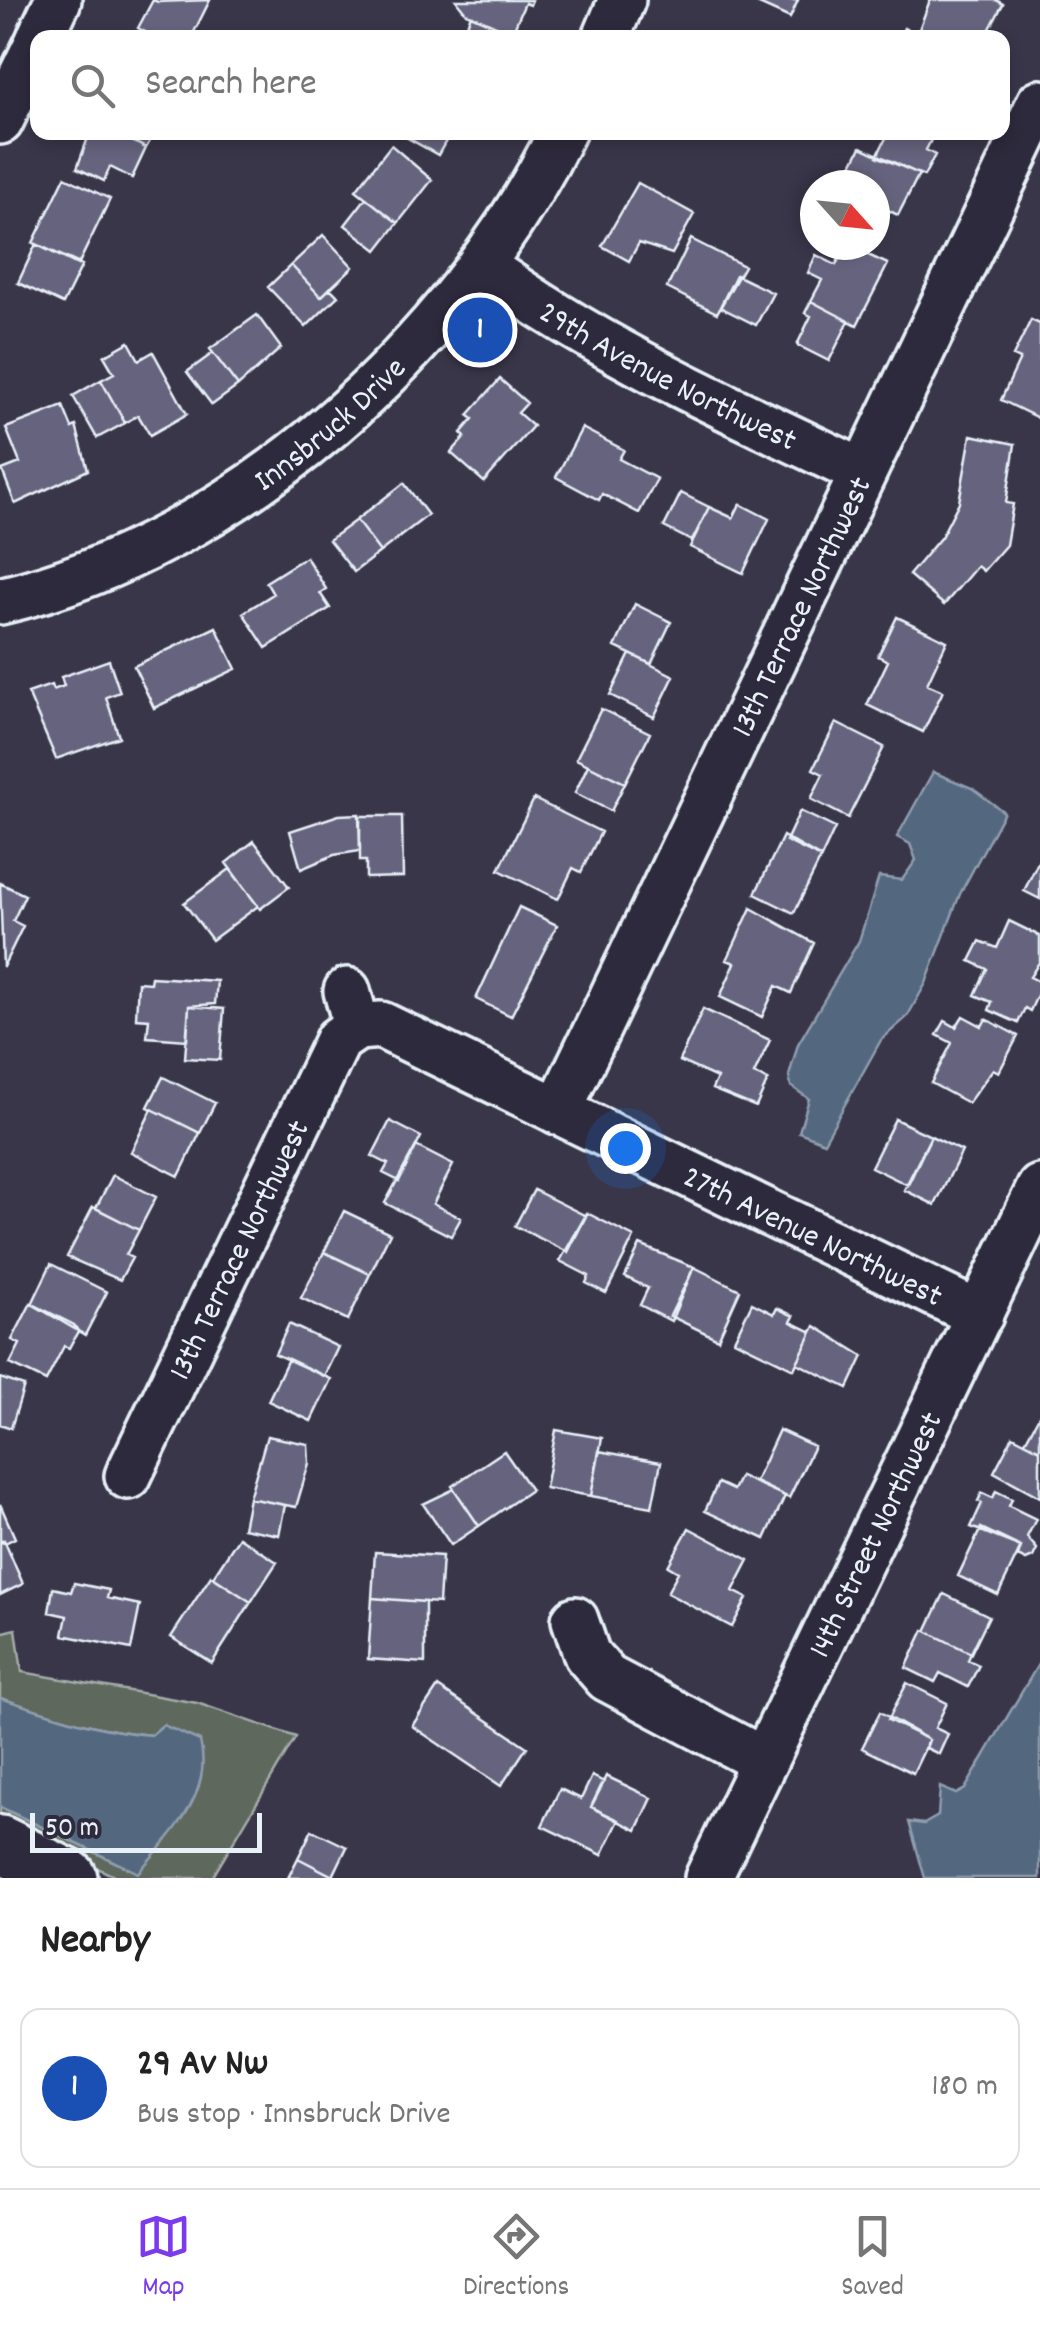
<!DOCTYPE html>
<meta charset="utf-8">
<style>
body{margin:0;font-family:Dekko,sans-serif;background:#f2f2f2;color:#222}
.compass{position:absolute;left:800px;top:170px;width:90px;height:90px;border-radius:50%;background:#fff;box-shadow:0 5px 15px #0003;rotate:117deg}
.scale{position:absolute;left:30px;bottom:25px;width:232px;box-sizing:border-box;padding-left:10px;border:5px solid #e8f1f8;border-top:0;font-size:28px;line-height:35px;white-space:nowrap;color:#e8f1f8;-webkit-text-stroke:8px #2f2a3d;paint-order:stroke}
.you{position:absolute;left:625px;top:1148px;width:35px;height:35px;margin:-25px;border:8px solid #fff;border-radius:50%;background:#1a73e8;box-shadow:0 0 0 15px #1a73e833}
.badge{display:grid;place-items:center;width:65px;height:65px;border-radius:50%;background:#7c3aed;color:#fff;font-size:32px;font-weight:700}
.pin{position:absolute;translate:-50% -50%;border:5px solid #fff;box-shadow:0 2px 10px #0006}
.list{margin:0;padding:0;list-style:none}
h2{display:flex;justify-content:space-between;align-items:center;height:130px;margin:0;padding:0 40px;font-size:42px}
h2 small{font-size:32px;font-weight:400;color:#767676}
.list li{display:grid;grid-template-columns:65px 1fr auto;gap:30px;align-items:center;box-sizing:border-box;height:160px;margin:0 20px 20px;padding:0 20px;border:2px solid #e0e0e0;border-radius:20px}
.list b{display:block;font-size:38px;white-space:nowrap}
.list p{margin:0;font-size:32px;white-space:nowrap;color:#767676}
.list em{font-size:32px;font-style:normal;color:#767676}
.icon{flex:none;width:55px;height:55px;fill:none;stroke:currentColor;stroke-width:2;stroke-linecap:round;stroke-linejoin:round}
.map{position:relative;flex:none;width:1040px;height:1878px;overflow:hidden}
.search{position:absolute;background:#fff;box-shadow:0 5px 15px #0003;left:30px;right:30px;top:30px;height:110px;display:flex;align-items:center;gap:25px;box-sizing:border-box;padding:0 35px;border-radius:20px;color:#767676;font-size:38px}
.sheet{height:310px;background:#fff}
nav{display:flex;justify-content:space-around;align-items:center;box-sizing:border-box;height:140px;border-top:2px solid #e0e0e0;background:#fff;font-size:28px;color:#767676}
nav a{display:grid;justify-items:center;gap:5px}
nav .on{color:#7c3aed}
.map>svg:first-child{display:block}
.green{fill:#5f685c;stroke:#a4acaa;stroke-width:2.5}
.water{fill:#53677e;stroke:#8f9eaf;stroke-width:2.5}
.building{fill:#66647e;stroke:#e8f1f8;stroke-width:2.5}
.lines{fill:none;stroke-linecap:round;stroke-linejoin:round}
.minor-casing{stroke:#e8f1f8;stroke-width:52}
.major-casing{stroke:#e8f1f8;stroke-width:62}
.minor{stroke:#2f2a3d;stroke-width:45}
.major{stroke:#2f2a3d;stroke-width:55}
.labels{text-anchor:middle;stroke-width:8;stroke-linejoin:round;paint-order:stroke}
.street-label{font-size:32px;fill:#e8f1f8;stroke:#2f2a3d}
</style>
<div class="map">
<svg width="1040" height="1878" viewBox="0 0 1040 1878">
<rect width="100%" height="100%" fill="#3a364a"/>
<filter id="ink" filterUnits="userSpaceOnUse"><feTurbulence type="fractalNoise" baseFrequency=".01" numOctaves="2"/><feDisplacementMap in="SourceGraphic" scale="20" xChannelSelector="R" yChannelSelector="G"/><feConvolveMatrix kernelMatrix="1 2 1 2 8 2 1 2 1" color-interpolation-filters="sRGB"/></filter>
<g filter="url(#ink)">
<path class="green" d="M16 1629 22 1672 197 1703 296 1737 212 1878H118L0 1821V1807L138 1873 163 1725 151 1735C99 1731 50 1714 0 1698V1633Z"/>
<path class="water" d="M933 772 972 788 1004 812 960 894 926 983 907 1017 881 1040 824 1142 799 1132 809 1099 791 1086 789 1076 798 1044 859 941 879 877 902 880 916 860 910 844 897 837Z
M1040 1661V1878H925L909 1822 924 1824 938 1816 940 1787 956 1794 965 1789Z
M0 1698C50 1714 98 1731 151 1735L163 1725 200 1741C214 1795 170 1835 138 1873L0 1807Z"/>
<path class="building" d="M153 0 158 2 210 0 191 38H156L138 28Z
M456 0H532L530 5 525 3 512 33 466 13Z
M750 0H798L790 18Z
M930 0H996L1003 4 985 38H899L904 28 917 35Z
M471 15 510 32 507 38H461Z
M90 132H114L146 148 132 178 110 167 104 181 77 168Z
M114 132H151V139L146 148Z
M409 132H451L438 155 406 137Z
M889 132H935L926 150 935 155 924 176 877 156Z
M391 145 432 180 398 223 356 190Z
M861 147 919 174 898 215 875 204V185H842Z
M65 177 110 199 78 265 33 243Z
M638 183 694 214 672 254 639 243 629 261 602 246Z
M366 198 398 223 377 250 345 225Z
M323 235 353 267 321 297 291 265Z
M691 239 744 266 717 313 667 288Z
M36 244 82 265 63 304 18 283Z
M846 245 888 264 857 325 811 301 822 280 808 273 816 255 836 265Z
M291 265 321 297 330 288 338 296 306 327 268 287Z
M736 275 773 293 756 325 720 307Z
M811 301 849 321 829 361 797 345 811 316 805 313Z
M257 315 281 348 238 386 210 349Z
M1031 320 1040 324V419L1001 400 1020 359 1013 356Z
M129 342 139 360 153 352 187 414 150 435 138 415 125 423 101 380 114 373 104 356Z
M213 353 238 386 212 405 187 372Z
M500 379 527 403 518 413 533 426 484 482 451 453 465 437 461 433 473 419 468 415Z
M101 380 125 423 97 438 73 396Z
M63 406 72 428 76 426 88 470 15 504 2 470 20 463 6 428Z
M582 428 624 450 619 459 657 479 639 513 602 494 599 500 556 477Z
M971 435 1015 444 1006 503 1013 504 1006 545 983 571 977 566 944 605 909 575 941 537 959 502Z
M404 483 428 515 380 552 356 520Z
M681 493 709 507 692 541 664 527Z
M740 504 769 519 743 573 690 547 709 507 733 518Z
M356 520 380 552 354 572 329 540Z
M306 557 326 589 320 593 330 608 266 648 243 613 273 594 266 582Z
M635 604 671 622 651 664 615 647Z
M897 617 947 641 927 684 943 691 923 732 867 705 888 661 878 656Z
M216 627 236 669 154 708 134 666Z
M630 654 674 676 654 717 610 695Z
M109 660 120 692 106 697 119 737 56 759 28 693 51 685 53 690 64 686 61 677Z
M601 709 650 733 625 783 576 759Z
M836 723 884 747 848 818 811 799 823 774 813 769Z
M588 765 625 783 611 811 575 793Z
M534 799 601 832 581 872 573 868 558 899 499 870Z
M800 811 835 828 821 858 786 841Z
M359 814 360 851 334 855 301 869 290 831 339 815Z
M360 816H402L403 877 366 878V861H360Z
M783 836 821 858 794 913 755 894Z
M254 841 289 887 260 909 226 863Z
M1040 858V899L1024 891Z
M230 869 258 906 212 940 184 903Z
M0 883 25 895 13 921 23 926 3 967Z
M519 907 557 925 511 1016 476 999Z
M751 908 814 943 791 993 776 986 762 1017 720 997 735 963 727 960Z
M1009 921 1040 936V961L1030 977 1040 982V989L1030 1011 1025 1008 1018 1023 989 1010 992 1002 975 995 987 969 970 961 980 941 997 948Z
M151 977 217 981 215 1004 189 1006 187 1040 147 1037 149 1019 136 1018 138 982 150 983Z
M189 1006 224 1009 220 1060 185 1058Z
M703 1009 770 1040 754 1074 768 1080 756 1107 712 1089 717 1078 679 1061Z
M963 1016 982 1026 986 1019 1018 1036 999 1072 993 1069 968 1103 931 1083 952 1043 937 1035 945 1021 956 1027Z
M163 1077 215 1103 200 1133 148 1107Z
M152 1109 200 1133 179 1176 131 1152Z
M895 1119 931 1136 908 1185 871 1167Z
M390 1121 421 1137 399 1181 383 1173 388 1164 372 1156Z
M931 1136 962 1151 935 1205 904 1190Z
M416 1146 453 1165 433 1204 461 1218 451 1236 385 1203Z
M113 1175 156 1197 139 1230 96 1208Z
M534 1190 586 1216 568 1252 515 1226Z
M93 1207 139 1230 126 1255 132 1258 120 1280 67 1257Z
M344 1211 390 1233 370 1274 324 1252Z
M587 1213 634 1237 606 1293 586 1283 589 1276 560 1261Z
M640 1245 694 1267 671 1321 640 1305 648 1288 625 1277Z
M324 1252 370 1274 348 1320 301 1298Z
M51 1264 107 1292 85 1335 32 1304Z
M694 1267 740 1290 718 1339 670 1316Z
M31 1303 74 1325 78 1331 69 1348 64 1346 46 1381 10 1364 20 1344 12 1340Z
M752 1303 774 1314 777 1308 794 1316 791 1322 812 1332 794 1369 734 1340Z
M289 1324 338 1347 324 1376 275 1354Z
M815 1326 863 1356 848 1388 797 1363Z
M288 1359 331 1379 311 1421 268 1401Z
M0 1378 24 1386 11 1428 0 1424Z
M1040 1414V1450L1025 1442Z
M556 1430 602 1438 591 1496 545 1488Z
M779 1430 814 1446 789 1498 755 1482Z
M267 1436 308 1444 309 1463 296 1507 249 1498Z
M1013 1436 1040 1450V1497L994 1472Z
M504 1451 531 1490 479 1526 452 1486Z
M599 1451 661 1462 652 1507 591 1496Z
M740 1476 785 1496 765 1539 705 1511 718 1483 733 1490Z
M454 1489 479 1526 451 1545 423 1504Z
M996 1491 1012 1499 1009 1506 1036 1519 1027 1537 1037 1549 1033 1557 1026 1560 1018 1556 1021 1547 971 1527 982 1503 978 1501 982 1493 993 1498Z
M249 1498 285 1505 279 1535 243 1528Z
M0 1504 15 1538 5 1543 0 1542Z
M689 1528 749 1560 733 1591 747 1598 732 1627 667 1593 678 1572 668 1566Z
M981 1528 1021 1547 998 1595 958 1576Z
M239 1537 277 1562 251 1602 213 1577Z
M4 1540 23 1584 0 1595V1542Z
M375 1552 442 1556 439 1603 372 1598Z
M211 1576 251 1602 212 1663 171 1637Z
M74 1583 109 1590 107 1598 140 1605 131 1649 63 1635 67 1616 49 1612 53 1588 71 1592Z
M944 1594 989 1616 971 1653 926 1631Z
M372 1598 425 1602V1663L368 1659Z
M924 1630 971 1653 968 1660 979 1665 968 1687 940 1673 935 1682 906 1668Z
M907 1683 947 1703 935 1728 948 1734 939 1754 926 1748 929 1740 888 1720Z
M438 1687 527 1747 501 1786 412 1726Z
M880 1712 929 1740 913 1773 862 1748Z
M592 1776 604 1782 591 1807 619 1820 602 1855 542 1826 560 1789 581 1799Z
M606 1776 652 1798 637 1830 591 1807Z
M312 1830 347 1847 333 1876 298 1858Z
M298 1858 333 1876 332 1878H288Z"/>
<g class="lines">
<defs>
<g id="minor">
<path d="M40 38 58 0"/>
<path d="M606 38 622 0"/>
<path d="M0 121 38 43"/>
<path id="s1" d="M481 265C602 353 728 408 862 472"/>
<path id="s2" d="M0 601C236 545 456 347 562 132"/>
<path id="s3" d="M347 991 357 1027 381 1025 980 1315"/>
<path id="s4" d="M558 1111 1040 103"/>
<path id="s5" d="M128 1476 338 1040 357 1027"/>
<path d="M575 1620 587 1655 607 1678 764 1761"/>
<path id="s6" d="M708 1878 1040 1188"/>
</g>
<path id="major" d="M0 1844 69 1878"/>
</defs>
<use href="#minor" class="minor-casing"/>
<use href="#major" class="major-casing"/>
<use href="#minor" class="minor"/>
<use href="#major" class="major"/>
</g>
</g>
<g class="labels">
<g class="street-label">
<text dy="11" stroke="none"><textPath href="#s1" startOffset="218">29th Avenue Northwest</textPath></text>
<text dy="11" stroke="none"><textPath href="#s2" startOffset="378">Innsbruck Drive</textPath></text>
<text dy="11" stroke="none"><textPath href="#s4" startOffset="560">13th Terrace Northwest</textPath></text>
<text dy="11" stroke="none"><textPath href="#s3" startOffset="542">27th Avenue Northwest</textPath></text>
<text dy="11" stroke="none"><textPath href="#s5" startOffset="252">13th Terrace Northwest</textPath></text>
<text dy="11" stroke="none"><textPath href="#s6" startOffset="382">14th Street Northwest</textPath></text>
</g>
</g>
</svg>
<svg class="compass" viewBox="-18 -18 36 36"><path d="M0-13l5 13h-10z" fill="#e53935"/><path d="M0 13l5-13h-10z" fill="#767676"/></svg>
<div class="scale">50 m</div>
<div class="you"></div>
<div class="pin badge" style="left:480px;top:330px;background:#1a4fb4">1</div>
<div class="search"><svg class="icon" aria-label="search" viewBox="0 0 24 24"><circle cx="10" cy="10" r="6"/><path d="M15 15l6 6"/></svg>Search here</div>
</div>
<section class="sheet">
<h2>Nearby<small></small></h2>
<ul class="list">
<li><span class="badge" style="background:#1a4fb4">1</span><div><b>29 Av Nw</b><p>Bus stop · Innsbruck Drive</p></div><em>180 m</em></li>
</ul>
</section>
<nav>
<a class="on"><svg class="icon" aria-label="map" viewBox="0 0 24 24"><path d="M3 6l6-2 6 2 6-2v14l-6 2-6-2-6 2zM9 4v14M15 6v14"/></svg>Map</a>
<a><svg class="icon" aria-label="directions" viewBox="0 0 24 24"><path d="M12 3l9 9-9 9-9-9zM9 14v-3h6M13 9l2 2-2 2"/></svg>Directions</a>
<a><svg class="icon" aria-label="saved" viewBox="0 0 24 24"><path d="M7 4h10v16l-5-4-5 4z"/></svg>Saved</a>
</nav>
